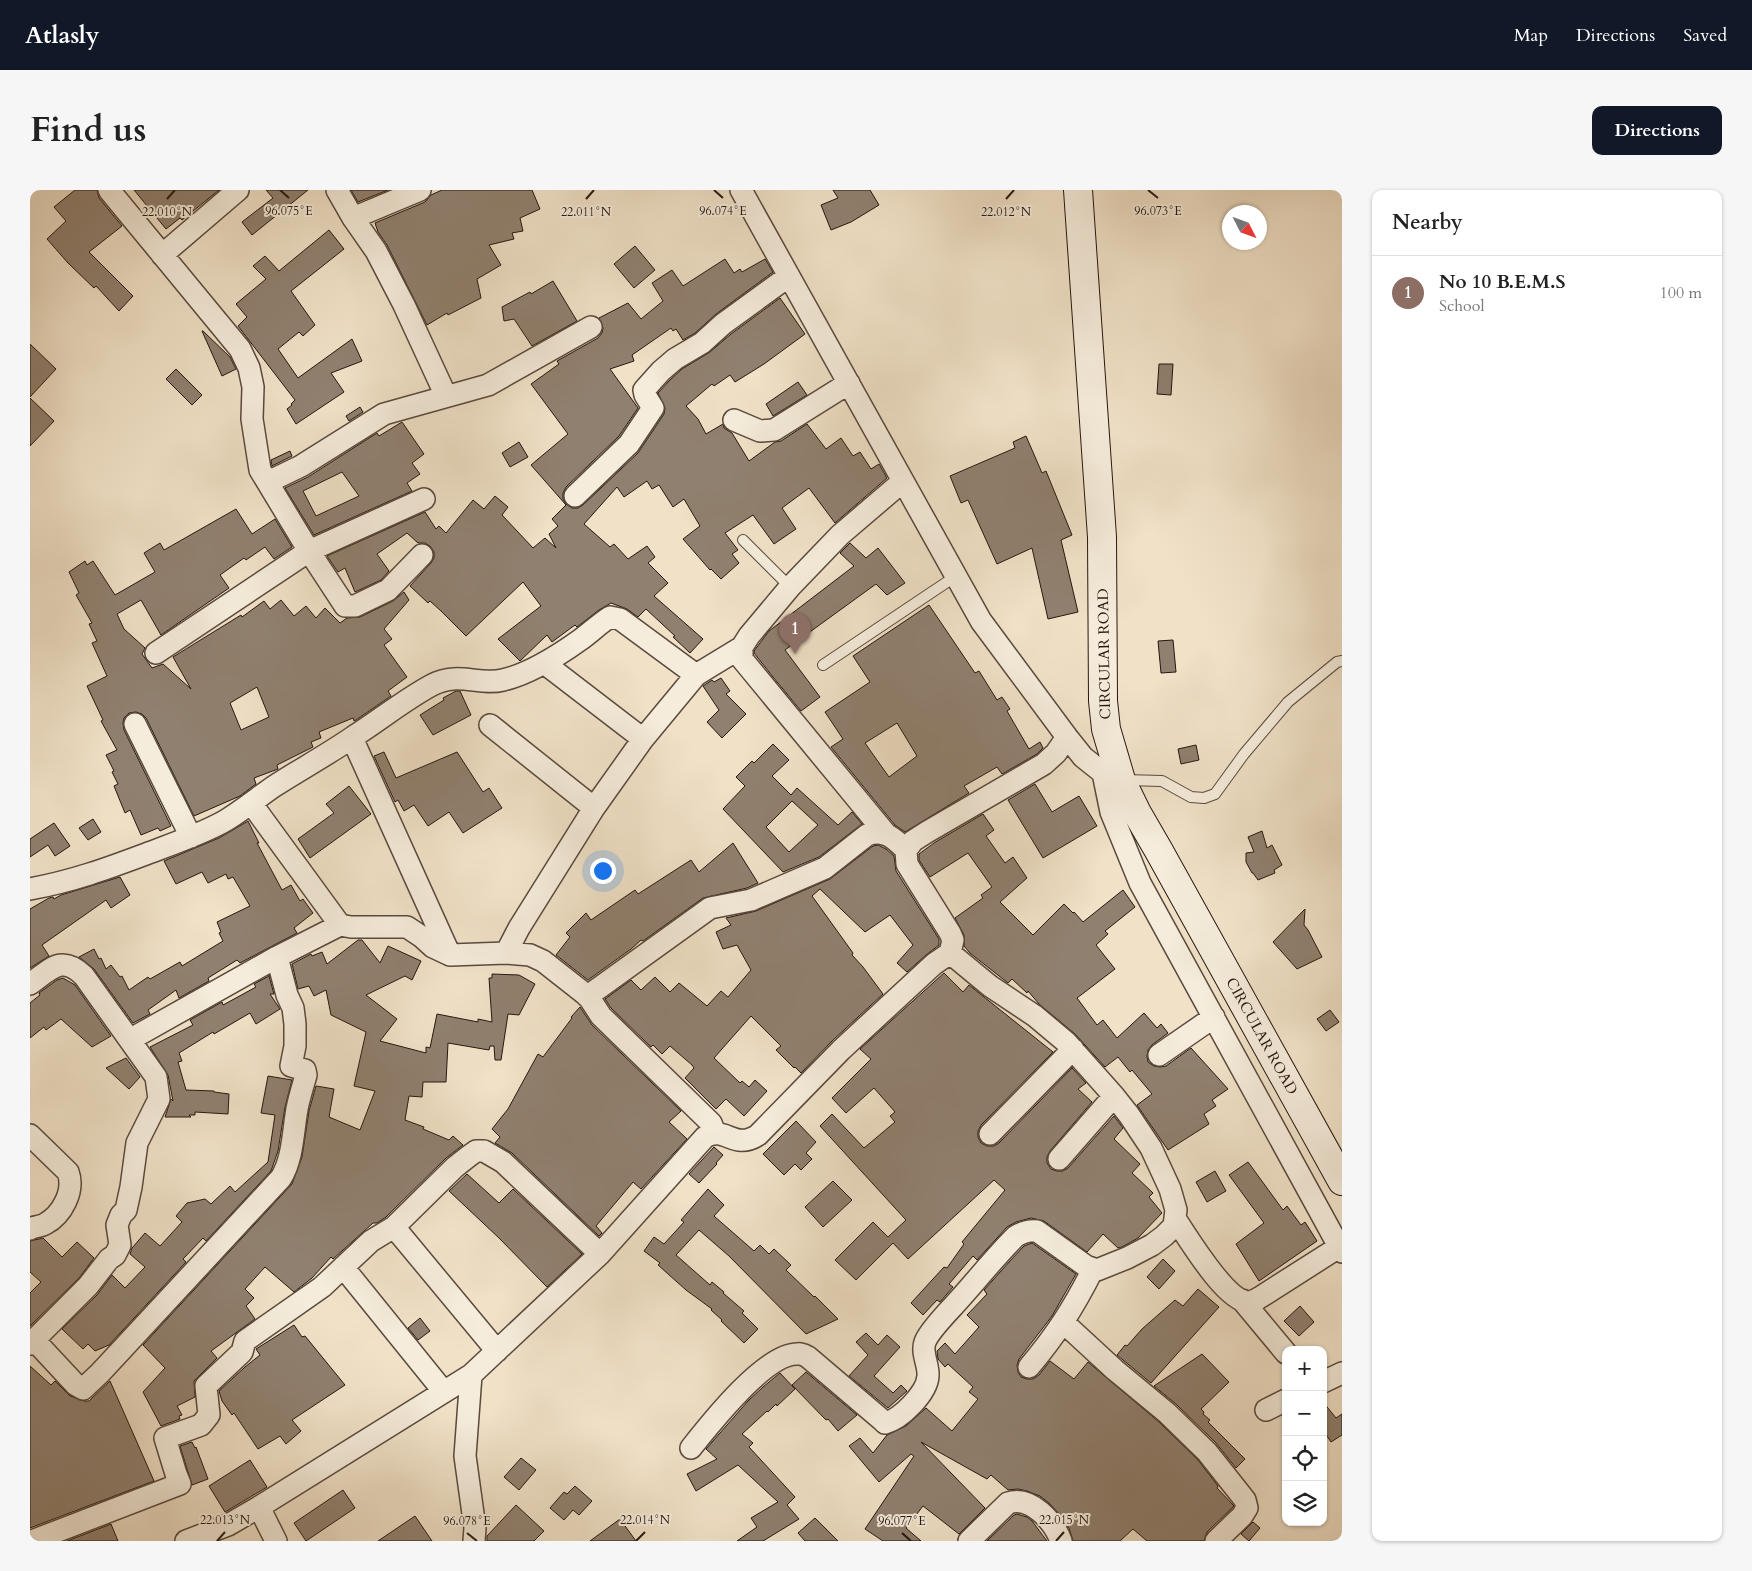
<!DOCTYPE html>
<meta charset="utf-8">
<style>
body{margin:0;font-family:Cardo,serif;background:#f6f6f6;color:#222}
.controls{position:absolute;right:15px;bottom:15px;display:grid;overflow:hidden;border-radius:10px;box-shadow:0 1px 4px #0004}
.controls button{width:45px;height:45px;display:grid;place-items:center;padding:0;border:0;border-bottom:1px solid #e0e0e0;background:#fff;color:#222;font:25px sans-serif}
.compass{position:absolute;left:1192px;top:15px;width:45px;height:45px;border-radius:50%;background:#fff;box-shadow:0 1px 4px #0004;rotate:132deg}
.you{position:absolute;left:572px;top:680px;width:18px;height:18px;margin:-12px;border:4px solid #fff;border-radius:50%;background:#1a73e8;box-shadow:0 0 0 8px #1a73e833}
.badge{display:grid;place-items:center;width:32px;height:32px;border-radius:50%;background:#111827;color:#fff;font-size:16px;font-weight:700}
.pin{position:absolute;translate:-50% -41px;filter:drop-shadow(0 1px 2px #0008)}
.pin::after{content:'';position:absolute;top:26px;width:18px;height:15px;background:inherit;clip-path:polygon(0 0,100% 0,50% 100%)}
.list{margin:0;padding:0;list-style:none}
h2{display:flex;justify-content:space-between;align-items:center;height:65px;margin:0;padding:0 20px;font-size:21px}
h2 small{font-size:16px;font-weight:400;color:#767676}
.list li{display:grid;grid-template-columns:32px 1fr auto;gap:15px;align-items:center;box-sizing:border-box;height:75px;padding:0 20px;border-top:1px solid #e0e0e0}
.list b{display:block;font-size:19px;white-space:nowrap}
.list p{margin:0;font-size:16px;white-space:nowrap;color:#767676}
.list em{font-size:16px;font-style:normal;color:#767676}
.icon{flex:none;width:28px;height:28px;fill:none;stroke:currentColor;stroke-width:2;stroke-linecap:round;stroke-linejoin:round}
.map{position:relative;flex:none;width:1312px;height:1351px;overflow:hidden;border-radius:10px}
header{display:flex;align-items:center;gap:30px;box-sizing:border-box;height:70px;padding:0 25px;background:#111827;color:#fff}
header strong{font-size:24px}
nav{display:flex;gap:28px;margin-inline-start:auto;font-size:18px}
.intro{display:flex;align-items:center;justify-content:space-between;box-sizing:border-box;height:120px;padding:0 30px}
h1{margin:0;font-size:35px}
.button{padding:12px 22px;border-radius:10px;background:#111827;color:#fff;font-size:18px;font-weight:700}
main{display:flex;gap:30px;padding:0 30px}
aside{flex:1;background:#fff;border-radius:10px;box-shadow:0 1px 4px #0004}
.map>svg:first-child{display:block}
.building{fill:#90806f;stroke:#271610;fill-rule:evenodd}
.lines{fill:none;stroke-linecap:round;stroke-linejoin:round}
.lane-casing{stroke:#59493e;stroke-width:12}
.street-casing{stroke:#59493e;stroke-width:24}
.secondary-casing{stroke:#271610;stroke-width:30}
.lane{stroke:#f5ecdb;stroke-width:10}
.street{stroke:#f5ecdb;stroke-width:21}
.secondary{stroke:#f5ecdb;stroke-width:28}
.ticks{fill:none;stroke:#271610;stroke-width:2}
.labels{text-anchor:middle;stroke-width:4;stroke-linejoin:round;paint-order:stroke}
.street-label{font-size:15px;fill:#271610;stroke:#f5ecdb}
.ticks-label{font-size:12px;text-anchor:middle;fill:#271610;stroke:#f5ecdb;stroke-width:4;stroke-linejoin:round;paint-order:stroke}
</style>
<header>
<strong>Atlasly</strong>
<nav><a>Map</a><a>Directions</a><a>Saved</a></nav>
</header>
<div class="intro"><h1>Find us</h1><a class="button">Directions</a></div>
<main>
<div class="map">
<svg width="1312" height="1351" viewBox="0 0 1312 1351">
<rect width="100%" height="100%" fill="#f0e1c7"/>
<filter id="stains"><feTurbulence type="fractalNoise" baseFrequency=".004" numOctaves="4"/><feColorMatrix values="0 0 0 0 .2 0 0 0 0 .09 0 0 0 0 .02 0 0 0 .5 -.17"/></filter>
<radialGradient id="worn" r=".72"><stop offset=".6" stop-color="#630" stop-opacity="0"/><stop offset="1" stop-color="#630" stop-opacity=".3"/></radialGradient>
<path class="building" d="M45 0H67L69 8 92 36 59 62 103 106 89 121 66 96 64 98 38 73 17 49 36 31 24 17Z
M104 0H189L152 30 150 28 136 39Z
M236 0H278L222 45 212 32 243 8Z
M321 0H358L328 12Z
M412 0H502L510 19 490 28 493 41 482 43 484 49 459 55 471 75 447 89 451 108 418 125 417 123 397 135 357 55 348 42 345 33 395 12 401 5Z
M803 0H840L849 15 821 32 801 40 791 15 808 8Z
M299 40 314 59 261 101 285 135 273 146 269 142 248 159 268 188 322 149 332 171 301 183 314 202 266 234 257 219 262 215 261 214 265 210 208 136 217 127 206 114 236 89 223 76 235 66 249 81Z
M605 56 625 80 604 98 584 74Z
M695 69 704 83 710 79 712 82 735 69 743 82 686 124 665 143 653 150 646 139 643 141 641 138 602 165 604 171 580 179 608 218 589 246 536 297 533 303V309L536 314 542 318H548L553 315 608 263 634 224 635 218 628 203 640 190 652 179 680 162 701 144 750 108 775 144 734 174 705 192 700 185 684 196 682 194 656 216 668 229 676 244 693 234 694 238 702 243 719 271 745 252 751 251 777 234 796 259 811 248 823 266 830 262 841 279 849 274 857 288 805 333 779 298 752 318 766 339 744 354 723 325 695 343 708 360 702 364 709 373 691 389 681 379 680 380 653 349 670 336 654 309 643 317 629 295 622 299 617 291 594 307 587 297 554 334 580 357 584 354 598 369 617 356 625 367 618 373 638 393 624 406 673 449 660 463 643 447 645 446 616 419 608 427 597 419 581 413 569 420 547 437 545 435 522 452 517 445 490 471 468 449 511 416 493 392 436 446 411 421 400 411 398 413 380 396 401 373 404 368V362L400 356 395 353H388L377 343 347 364 359 381 351 390 325 402 315 378 308 382 297 366 395 322 406 339 409 336 416 343 443 310 454 319 465 306 478 317 472 325 503 358 515 348 526 358 519 344 528 336 522 329 536 315 501 275 538 244 501 194 529 174 527 171 568 148 572 143 573 138 569 128 598 113 611 129 633 111 622 93 642 80 653 96Z
M523 91 547 131 502 156 484 129 474 131 472 117 500 102 501 104Z
M172 141H173L200 167 206 179 192 186Z
M0 154 26 179 0 207Z
M1129 174H1143L1141 205 1127 204Z
M146 179 172 205 162 215 136 189Z
M768 192 777 205 743 226 736 214Z
M0 208 24 231 0 256Z
M330 217 333 222 319 231 316 226Z
M372 232 394 264 382 273 390 284 377 293 382 301 284 345 255 298 278 287 347 243 349 246ZM312 282 329 306 286 326 273 301Z
M996 246 1012 283 1016 281 1042 345 1031 350 1048 422 1018 429 1002 358 967 374 938 310 931 313 920 286 985 258 983 252Z
M489 252 498 267 480 277 472 263Z
M260 261 262 266 242 276 241 270Z
M206 319 222 344 245 329 262 357 244 369 235 357 216 370 214 368 190 385 199 398 131 445 111 410 87 424 94 439 115 458 112 464 122 478 133 474 161 499 143 467 211 425 212 427 234 411 240 419 251 410 264 426 276 416 286 428 295 418 310 433 317 428 330 427 363 411 374 402 379 410 354 439 362 449 354 455 377 487 358 501 361 506 326 530 324 531 323 528 289 542 291 548 281 552 283 557 247 575 248 579 224 588 226 594 210 606 164 626 116 528 112 524 106 522 99 523 94 528 93 533 94 540 141 636 130 641 128 638 111 645 100 620 95 623 84 596 88 594 82 582 84 581 76 565 87 560 71 531 73 530 57 496 77 486 62 453 67 451 59 434 62 433 46 405 49 403 39 382 55 371 57 375 63 371 85 405 125 382 114 363 130 353 134 360ZM227 497 239 527 211 540 200 513Z
M820 353 836 368 848 358 875 393 857 405 846 394 755 460 790 507 771 521 743 487 724 463V461L739 441 824 376 810 363Z
M899 415 945 483 949 481 967 510 972 507 980 519 977 521 999 559 1010 552 1013 558 1007 564 972 584 967 577 934 596 939 603 875 642 865 635 801 557 813 549 795 522 840 492 823 466ZM867 533 887 566 859 587 835 553Z
M1143 450 1146 482 1131 483 1128 451Z
M691 488 700 501 696 504 716 524 692 548 677 532 689 520 673 496 682 490 684 492Z
M426 501H430L441 525 403 545 390 525 414 510 413 508Z
M743 554 759 570 742 586 761 605 767 598 808 635 822 622 832 634 789 667 753 682 693 619 715 596 706 587 722 571 724 573ZM762 611 788 635 759 662 736 637Z
M1166 555 1169 570 1151 574 1148 559Z
M354 562 366 588 427 562 453 602 459 598 472 618 433 643 419 622 398 636 384 615 374 621 368 610 365 612 344 566Z
M1005 594 1022 622 1049 606 1067 636 1013 668 978 610Z
M319 596 341 624 280 668 268 649 304 623 296 614Z
M953 624 964 640 956 646 975 673 983 667 997 688 970 712 1003 745 1034 714 1043 723 1044 722 1053 732 1093 700 1105 717 1075 741 1078 744 1066 755 1085 779 1047 808 1067 835 1073 830 1087 848 1114 823 1127 838 1131 834 1138 843 1122 855 1118 860 1117 866 1118 872 1124 876 1130 877 1136 876 1161 858 1198 899 1182 910 1186 916 1174 924 1179 934 1138 960 1107 915 1122 904 1102 880 1100 882 1088 867 1075 877 1045 844 1009 814 998 801 997 803 982 789 978 793 940 763 934 756V745L925 728 953 708 951 705 962 697 938 663 900 687 889 670V664L904 653Z
M63 629 71 642 58 650 49 638Z
M218 631 229 653H227L252 700 261 695 270 711 273 709 283 723 264 738 267 743 210 773 207 770 178 788 179 791 149 808 146 800 118 820 120 824 103 833 64 779 49 767 64 759 69 769 71 768 76 779 81 775 90 787 92 786 99 800 118 787 120 789 150 772 152 776 193 751 189 743 191 742 187 732 220 716 203 687 198 689 196 684 178 693 172 682 146 694 134 671 189 648Z
M24 633 40 656 25 666 18 655 0 667V649Z
M1232 641 1237 658 1242 655 1252 675 1244 680 1245 683 1228 690 1223 683H1222L1216 672V663L1224 662 1218 647Z
M703 653 728 693 717 698 673 708 613 751 611 750 601 759 558 790 526 765 540 747 536 743 556 723 561 730 605 700 608 704 661 670 669 682Z
M848 655 856 659 864 666 866 681 909 749V755L896 765 877 782 867 773 883 755 860 725 835 742 790 699 782 706 823 763 822 765 833 777 853 804 802 851 771 883 765 877 764 878 746 860 751 856 721 826 684 868 710 893 712 891 719 897 725 890 737 901 714 926 696 909 686 919 655 888 664 878 662 875 640 856 632 864 623 855 621 857 581 818 575 809 601 790 611 800 625 787 640 802 649 793 677 816 691 801 698 807 721 780 707 755 693 759 686 742 701 735 696 728 726 721 800 689 843 656Z
M90 687 100 705 81 718 76 710 12 755 19 766 0 778V719L19 708 23 707 24 709 31 705Z
M1275 719 1274 735 1278 740 1292 767 1267 779 1243 752Z
M328 750H332L350 773 358 756 391 771 382 790 375 786 336 805 367 829 350 851 396 863V857L400 858 407 824 448 832V829L462 832 459 788H462V784L489 785 505 794 489 825 478 824 471 870H465L464 856H460L459 860 418 853 416 892H393L392 907 379 906 375 930 394 937 393 939 419 950 423 946 433 955 416 968 356 1027 347 1033H343L303 1069 301 1067 282 1088 264 1102 235 1077 215 1099 224 1108 216 1116 225 1129 181 1161 187 1168 164 1191 165 1207 147 1216 152 1225 149 1226 150 1229 131 1236 113 1202 135 1178 113 1155 262 994 272 967 279 921 286 896 304 899 299 927 330 940 345 901 324 896 336 842 301 825 296 800 284 806 279 796 268 799 262 774 281 764 282 766 292 762 297 774Z
M914 783 933 802 939 795 1023 862 951 935 948 941V947L951 953 957 956H964L969 953 1042 878 1056 893 1048 899 1062 912 1020 961 1017 967V973L1021 979 1027 981H1033L1038 978 1084 926 1093 938 1084 949 1110 974 1102 983 1123 1003 1119 1007 1132 1023 1108 1048 1092 1057 1088 1058 1073 1044 1057 1062 1014 1031 1001 1028 986 1032 977 1037 947 1070 943 1066 919 1094 923 1097 910 1112 907 1110 893 1125 881 1113 914 1077 917 1078 934 1054 932 1052 975 1000 964 990 878 1069 863 1053 826 1090 805 1070 843 1032 858 1047 876 1030 790 936 802 924 834 958 865 932 860 926 865 922 844 898 816 923 802 908 841 869 830 859Z
M239 786 244 804H240L250 819 226 834 220 823 184 844 183 842 149 863 152 871 148 872 156 900 184 901V902L199 904 198 924 165 922V925H159L161 927H135L141 909 143 911 138 885 120 857 163 835 160 830 192 812 193 815 226 797 224 794Z
M33 788 45 795 81 846 62 857 31 829 16 840 14 837 0 848V813L10 805 9 803 27 790Z
M550 817 562 835 651 921 639 932 657 949 611 999 603 992 566 1036 572 1043 569 1046 482 963 465 953 470 947 462 939 478 919 508 864 513 867 542 828 541 827Z
M1300 820 1309 832 1296 841 1287 829Z
M96 868 110 887 99 899 76 878Z
M238 886 262 890 255 917 248 961 241 981 176 1051 173 1048 153 1069 156 1072 79 1155 65 1161 58 1154 53 1159 32 1139 67 1105 82 1085 95 1098 115 1077 100 1064 102 1058 115 1043 130 1056 152 1032 146 1026 157 1013 175 1009 181 1014 200 996 205 1002 238 972 245 925 231 923Z
M766 931 786 952 776 963 782 969 771 980 765 974 754 985 733 964Z
M684 957 693 965 686 973 687 974 669 993 659 984Z
M1218 972 1253 1020 1257 1016 1271 1035 1275 1032 1287 1051 1229 1091 1206 1054 1234 1033 1199 985Z
M1185 981 1196 1001 1177 1012 1166 992Z
M437 984 469 1013 483 999 552 1064 517 1097 469 1048 419 1001Z
M803 991 822 1010 793 1037 775 1017Z
M678 999 694 1015 684 1026 724 1061 730 1055 739 1064 744 1059 761 1075 756 1080 784 1107 785 1106 808 1129 776 1144 699 1066 669 1040 646 1065 680 1095 682 1092 694 1102 693 1103 714 1121 712 1123 728 1139 714 1153 691 1131 692 1130 681 1120 682 1119 656 1100 628 1075 630 1073 614 1061 624 1047 634 1054 654 1032 651 1030Z
M13 1048 32 1067 47 1052 64 1068 49 1088 0 1136V1103L11 1092 0 1082V1051Z
M1002 1053 1046 1084 1022 1126 989 1169 987 1175 988 1182 991 1187 997 1189H1003L1009 1185 1020 1171 1044 1189 1058 1172 1129 1232 1168 1270 1188 1296 1187 1298 1204 1316 1177 1342 1174 1351H1117L1103 1339 1090 1351H1043L1039 1338 1033 1328 1019 1313 1010 1306 997 1301 988 1299 978 1300 961 1285 957 1289 891 1252 955 1318 929 1344 893 1316 876 1338 891 1351H853L835 1339 884 1266 881 1264 849 1292 819 1256 830 1248 843 1263 857 1245 876 1236 896 1218 922 1241 948 1209 939 1202 943 1197 918 1174 915 1177 908 1169 907 1161 915 1153 925 1164 949 1137 937 1125 957 1104 954 1100 980 1071 994 1056Z
M1133 1069 1145 1081 1129 1099 1117 1087Z
M1168 1099 1189 1117 1121 1193 1087 1165 1095 1155 1097 1156 1112 1139 1145 1110 1153 1116Z
M1270 1116 1284 1132 1269 1146 1254 1131Z
M390 1128 400 1141 388 1150 378 1138Z
M264 1135 272 1147 275 1146 315 1195 262 1230 271 1241 256 1254 250 1246 228 1259 204 1223 202 1225 192 1211 189 1201 215 1177 230 1165 226 1159Z
M836 1143 848 1155 857 1145 870 1157 844 1186 863 1203 871 1195 877 1201 858 1218 819 1186 838 1165 826 1152Z
M1172 1164 1199 1192 1171 1219 1174 1222 1173 1224 1180 1230 1178 1232 1215 1269 1206 1278 1186 1253 1146 1214 1124 1196Z
M0 1176 21 1195 25 1191 40 1206 54 1211H59L80 1191 124 1291 0 1338Z
M776 1182 827 1225 808 1241 798 1229 796 1230 762 1195Z
M750 1183 765 1199 747 1216 746 1214 738 1222 737 1221 712 1244 723 1253 719 1257 765 1307 757 1315 769 1329 733 1351H707L727 1337 721 1328 748 1312 708 1275 666 1301 657 1284 687 1269 676 1259 718 1211 733 1197Z
M1293 1212 1306 1228 1312 1224V1245L1301 1252 1293 1240Z
M162 1252 165 1258 166 1257 178 1289 162 1295 150 1256Z
M491 1268 506 1280 489 1300 474 1287Z
M220 1270 237 1297 195 1322 179 1296Z
M545 1296 562 1311 549 1325 543 1320 534 1330 520 1318 534 1302 537 1304Z
M313 1300 325 1318 276 1351 264 1333Z
M486 1315 514 1341 504 1351H457V1346Z
M987 1324 997 1327 1002 1331 1017 1351H957L984 1325Z
M385 1326 402 1351H348Z
M785 1328 808 1351H775L768 1343Z
M590 1329 606 1351H560Z
M1223 1332 1230 1338 1219 1351 1211 1344Z
M81 1334 88 1351H37Z"/>
<g class="lines">
<defs>
<path id="lane" d="M713 350 760 397
M793 475 926 386
M1094 590 1132 591 1161 607 1174 608 1185 604 1214 564 1258 512 1307 472 1312 471"/>
<path id="street" d="M79 0 210 159 219 178 223 197 222 229 230 280 279 361 315 416H325L358 400 392 365
M307 0 323 28 346 61 374 115 416 206
M711 0 951 431 1037 547 1053 567 1073 583 1091 590
M323 28 390 0
M132 65 208 0
M704 230 730 241 744 240 819 193
M238 292 271 276 354 224 458 195 561 137
M545 306 599 254 623 218 615 205 614 200 631 181 645 169 672 153 693 134 759 86
M126 463 279 361 394 309
M514 473 613 549
M105 534 161 647
M460 535 564 618
M322 548 420 765
M1073 583 1081 622 1110 693 1312 1062
M221 613 310 735
M856 644 712 469V457L719 446 760 397 810 345 872 292
M0 699C43 691 76 679 116 664 142 654 169 645 193 632 210 622 226 609 243 597 269 580 297 565 323 547 350 530 374 510 402 495 428 481 449 496 473 490 499 484 529 465 550 450 561 442 569 434 580 427L590 429 666 485
M476 763 489 738 564 618 613 549 666 485 712 457
M0 794C21 779 32 764 54 786L126 887 129 909 107 953 101 997 96 1020 91 1025 87 1035 90 1055 85 1065 79 1069 58 1096 0 1154
M555 804 560 809 571 826 681 933 685 943
M101 849 247 767 310 735 321 737H377L392 747 403 757 420 765 476 763 500 765 513 771 555 804 562 803 680 718 721 710 795 678 837 645C854 638 865 649 876 660
M1129 865 1184 827
M960 944 1043 859
M0 945 38 982C45 1001 32 1025 15 1034 10 1037 5 1036 0 1039
M1029 969 1084 906
M1146 1030C1159 1049 1195 1110 1218 1112 1222 1112 1225 1110 1229 1108L1309 1057
M364 1037 467 1161
M313 1077 414 1202
M1212 1110 1256 1163
M1034 1133 1085 1180 1137 1223 1177 1262 1215 1310 1217 1318 1212 1326 1186 1351
M4 1150 46 1195 53 1199 70 1183 251 988C263 969 263 941 267 919 269 908 273 896 276 885L275 880 261 876 265 856V834L263 818 257 805 247 767
M999 1177C1026 1145 1044 1117 1063 1079
M441 1185 435 1266 445 1338 444 1351
M1293 1192 1312 1183
M1236 1220 1256 1210
M661 1258C680 1234 735 1164 767 1164 771 1163 774 1165 778 1167L852 1230 855 1233C871 1229 897 1203 898 1186 899 1175 891 1163 895 1152 899 1141 918 1122 926 1113 946 1091 965 1067 986 1046 993 1042 999 1040 1007 1041L1056 1076 1067 1080 1097 1068 1122 1055 1134 1046 1144 1036 1146 1020 1140 999 1121 958 1099 925 1084 906 1036 852 1005 826 960 796 920 763
M229 1317 246 1351
M2 1351 150 1294 146 1284 135 1248 171 1235 179 1225 176 1196 212 1162 215 1151 292 1097 341 1051 364 1037 425 977 439 966 446 961H454L473 972 570 1064
M156 1351 198 1335 229 1317 441 1185 570 1064 675 947C696 935 703 961 728 945L811 860 904 774 920 763 923 750 920 743 877 674 876 660 883 651 897 642 1014 574 1026 563 1037 547
M939 1351 978 1313C1001 1305 1024 1332 1031 1351"/>
<path id="secondary" d="M1048 0 1072 347 1073 511 1076 539 1091 590 1107 623 1129 661 1312 991"/>
</defs>
<use href="#lane" class="lane-casing"/>
<use href="#street" class="street-casing"/>
<use href="#secondary" class="secondary-casing"/>
<use href="#lane" class="lane"/>
<use href="#street" class="street"/>
<use href="#secondary" class="secondary"/>
</g>
<path class="ticks" d="M250 0 259 8M684 0 693 8M1118 0 1128 8M137 9 145 0M556 9 564 0M976 9 984 0M437 1343 447 1351M872 1343 881 1351M187 1351 195 1342M606 1351 615 1342M1026 1351 1034 1342"/>
<g class="labels">
<g class="street-label">
<text transform="translate(1074 464) rotate(-91)" y="5">CIRCULAR ROAD</text>
<text transform="translate(1232 846) rotate(61)" y="5">CIRCULAR ROAD</text>
</g>
</g>
<g class="ticks-label">
<text x="259" y="25">96.075°E</text>
<text x="693" y="25">96.074°E</text>
<text x="1128" y="25">96.073°E</text>
<text x="137" y="26">22.010°N</text>
<text x="976" y="26">22.012°N</text>
<text x="556" y="26">22.011°N</text>
<text x="195" y="1334">22.013°N</text>
<text x="615" y="1334">22.014°N</text>
<text x="1034" y="1334">22.015°N</text>
<text x="437" y="1335">96.078°E</text>
<text x="872" y="1335">96.077°E</text>
</g>
<rect width="100%" height="100%" filter="url(#stains)"/>
<rect width="100%" height="100%" fill="url(#worn)"/>
</svg>
<div class="controls">
<button>+</button>
<button>−</button>
<button><svg class="icon" aria-label="locate" viewBox="0 0 24 24"><circle cx="12" cy="12" r="6"/><path d="M12 2v4M12 18v4M2 12h4M18 12h4"/></svg></button>
<button><svg class="icon" aria-label="layers" viewBox="0 0 24 24"><path d="M12 4l9 5-9 5-9-5zM3 14l9 5 9-5"/></svg></button>
</div>
<svg class="compass" viewBox="-18 -18 36 36"><path d="M0-13l5 13h-10z" fill="#e53935"/><path d="M0 13l5-13h-10z" fill="#767676"/></svg>
<div class="you"></div>
<div class="pin badge" style="left:765px;top:464px;background:#8d6e63">1</div>
</div>
<aside>
<h2>Nearby<small></small></h2>
<ul class="list">
<li><span class="badge" style="background:#8d6e63">1</span><div><b>No 10 B.E.M.S</b><p>School</p></div><em>100 m</em></li>
</ul>
</aside>
</main>
